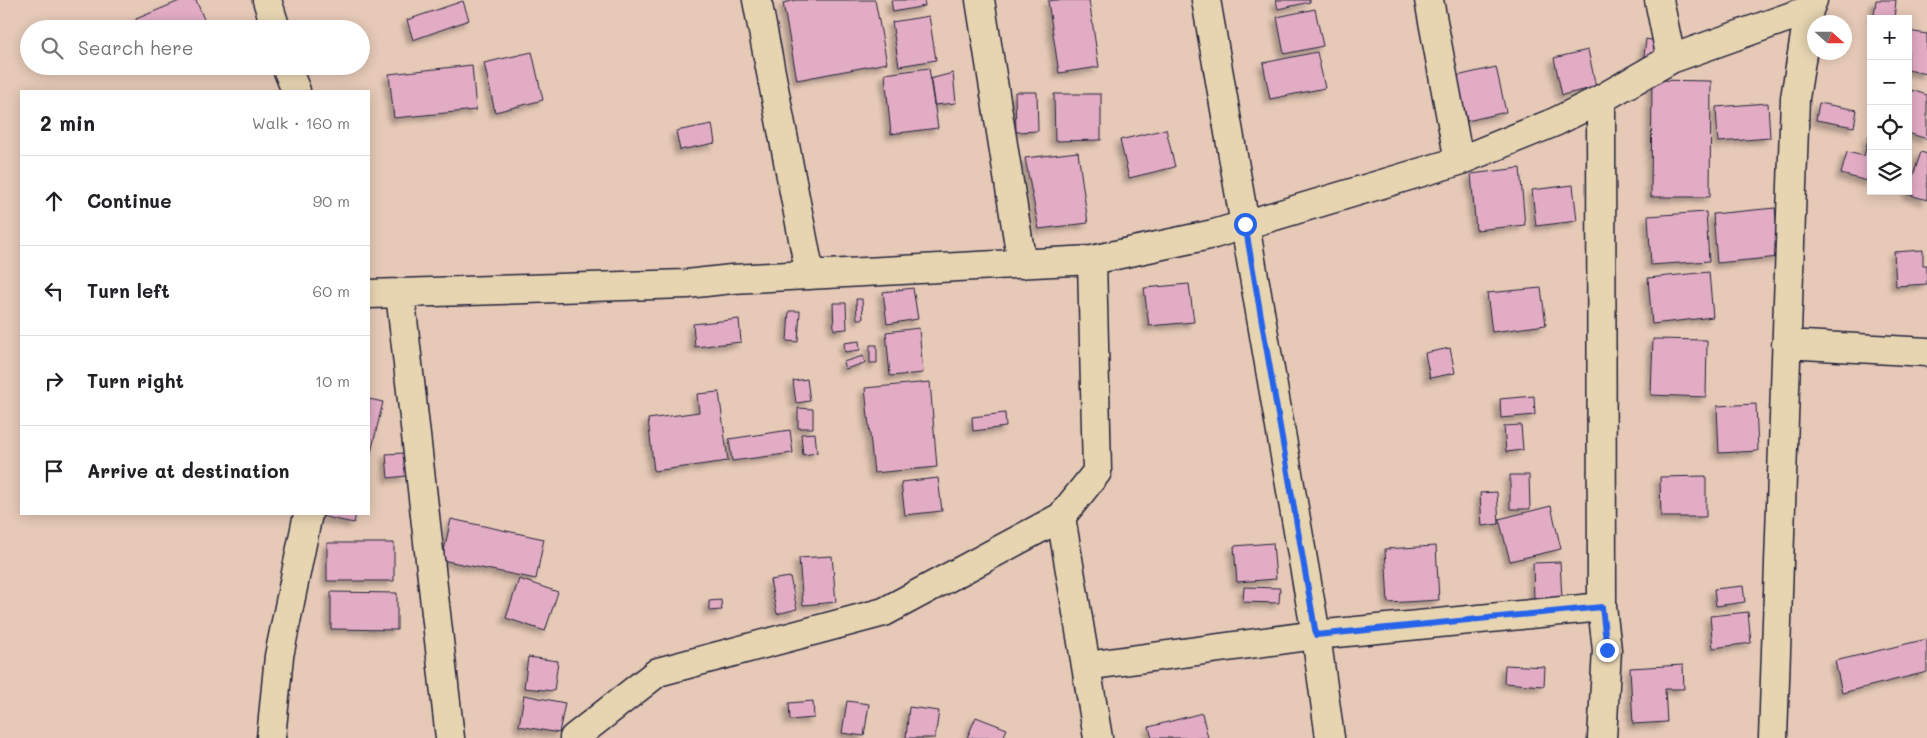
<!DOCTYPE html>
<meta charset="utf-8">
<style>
body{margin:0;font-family:Mali,sans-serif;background:#f6f6f6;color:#202124}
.controls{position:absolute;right:15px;top:15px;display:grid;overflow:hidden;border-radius:0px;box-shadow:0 2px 12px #0003}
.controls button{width:45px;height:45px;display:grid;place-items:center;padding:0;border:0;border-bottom:1px solid #e0e0e0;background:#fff;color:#202124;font:25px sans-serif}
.compass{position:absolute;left:1807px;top:15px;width:45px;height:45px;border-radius:50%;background:#fff;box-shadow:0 2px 12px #0003;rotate:111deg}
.stop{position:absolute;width:15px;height:15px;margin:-11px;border:4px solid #2563eb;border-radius:50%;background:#fff}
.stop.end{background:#2563eb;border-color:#fff;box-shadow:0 1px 5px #0008}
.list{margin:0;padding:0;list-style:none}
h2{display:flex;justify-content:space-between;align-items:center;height:65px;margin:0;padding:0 20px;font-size:21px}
h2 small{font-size:16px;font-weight:400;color:#757577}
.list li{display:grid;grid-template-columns:32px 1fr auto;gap:15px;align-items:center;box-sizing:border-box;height:90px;padding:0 20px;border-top:1px solid #e0e0e0}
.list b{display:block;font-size:19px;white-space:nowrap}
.list em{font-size:16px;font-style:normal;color:#757577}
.icon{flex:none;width:28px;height:28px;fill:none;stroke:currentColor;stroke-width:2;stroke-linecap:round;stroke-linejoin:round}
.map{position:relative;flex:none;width:1927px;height:738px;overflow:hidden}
.search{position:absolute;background:#fff;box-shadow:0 2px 12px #0003;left:20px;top:20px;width:350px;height:55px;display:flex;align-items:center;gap:12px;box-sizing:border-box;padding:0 18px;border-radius:28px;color:#757577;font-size:19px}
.panel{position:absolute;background:#fff;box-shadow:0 2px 12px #0003;left:20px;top:90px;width:350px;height:425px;border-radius:0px}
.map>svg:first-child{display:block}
.building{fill:#e2acc4;stroke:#22223b;filter:url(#shadow)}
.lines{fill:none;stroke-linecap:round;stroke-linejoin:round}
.minor-casing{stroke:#22223b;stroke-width:31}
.minor{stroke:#e7d5b2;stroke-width:28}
.route{stroke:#2563eb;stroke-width:6}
</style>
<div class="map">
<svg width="1927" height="738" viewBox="0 0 1927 738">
<defs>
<filter id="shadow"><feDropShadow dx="-4.5" dy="4.5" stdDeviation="2.5" flood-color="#0004"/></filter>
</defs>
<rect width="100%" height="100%" fill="#e6c9b7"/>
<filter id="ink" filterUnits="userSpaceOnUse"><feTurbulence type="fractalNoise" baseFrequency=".02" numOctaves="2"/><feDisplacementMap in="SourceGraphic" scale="10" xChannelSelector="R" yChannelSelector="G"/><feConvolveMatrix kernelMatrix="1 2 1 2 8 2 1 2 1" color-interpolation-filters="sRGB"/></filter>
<g filter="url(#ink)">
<path class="building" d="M182 0H196L208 29H140L136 19Z
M796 0H875L887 63 797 80 783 3Z
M891 0H924L925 6 893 12Z
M1056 0H1089L1099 67 1059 73 1048 1Z
M1276 0H1310V2L1278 9Z
M1876 0H1896L1894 19 1874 16Z
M463 1 469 20 413 40 407 20Z
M1315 9 1323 46 1284 54 1277 17Z
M929 16 936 60 899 66 892 22Z
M1908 31 1927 34V74L1908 70Z
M1646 39 1656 41 1654 57 1644 56Z
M1588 50 1596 87 1562 95 1554 58Z
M532 52 543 100 495 112 484 63Z
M1317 52 1325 88 1270 99 1263 63Z
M472 65 476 110 394 118 389 74Z
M1496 67 1506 112 1467 121 1457 76Z
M929 68 938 128 891 134 885 74Z
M953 73 956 103 934 105 930 79Z
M1652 80 1711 81 1710 197H1651Z
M1908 89 1927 95V139L1908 133Z
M1015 92H1037L1038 131 1016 132Z
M1054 94H1101V140L1055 141Z
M1768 103 1770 138 1718 142 1716 107Z
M1819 103 1857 110 1854 127 1816 120Z
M712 124 715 143 680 150 676 131Z
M1166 129 1175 167 1129 178 1120 140Z
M1869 135H1871V182L1841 174 1847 152 1864 156Z
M1078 152 1088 223 1039 229 1025 158Z
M1921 152 1927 154V200L1907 194Z
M1520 168 1525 225 1476 230 1471 174Z
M1573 185 1577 221 1536 226 1532 190Z
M1775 208 1779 257 1717 263 1713 214Z
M1706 212 1709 261 1651 265 1648 216Z
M1923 250V265H1927V284L1896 286 1894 252Z
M1709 272 1713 317 1652 324 1648 278Z
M1189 284 1194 322 1149 326 1144 288Z
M913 288 918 319 887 324 883 292Z
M1541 288 1546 325 1492 332 1487 293Z
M856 299H862L863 319H857Z
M833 303H846L847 329 834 330Z
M789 311H800L798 342 787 341Z
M739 319 741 342 695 347 693 324Z
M919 328 923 373 890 376 886 332Z
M1653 339 1707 340 1706 397 1651 395Z
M859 341 860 350 845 352 844 343Z
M870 345H877V363H870Z
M1450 348 1455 373 1430 378 1425 353Z
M863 356 865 363 845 369 843 362Z
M807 379 810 401 796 403 793 381Z
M930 382 937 467 874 473 865 388Z
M719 392 728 461 654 471 648 419 699 412 697 394Z
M1534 396 1535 415 1501 418 1500 399Z
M369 399 383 402 369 461Z
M1756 404 1758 451 1719 453 1717 406Z
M798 408 813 409V428H798Z
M1005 413 1006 427 973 431 972 417Z
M1521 425 1523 450 1506 452 1504 426Z
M790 430 793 453 732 461 729 439Z
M815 433 817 453 803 455 801 434Z
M404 453 406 476 388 478 386 454Z
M1510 475H1529L1530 509H1510Z
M1706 476V517H1661L1660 477Z
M938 478 942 511 905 515 901 482Z
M1497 492 1499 524 1482 526 1480 493Z
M1551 506 1561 549 1510 561 1499 519Z
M321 514H356L354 523 320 516Z
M451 519 544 539 536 579 442 560Z
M327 543H394V581H327Z
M1273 543 1276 579 1237 582 1234 546Z
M1436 546 1439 600 1388 603 1385 549Z
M832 556 836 602 803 605 799 558Z
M1560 562 1562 599 1534 600 1533 563Z
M790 577 797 609 777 614 770 580Z
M519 579 558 592 545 631 506 618Z
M1743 586 1745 602 1716 606 1714 589Z
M1244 587 1280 588 1279 603 1243 602Z
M331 592 397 593V630L331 629Z
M721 600 722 610 709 611V601Z
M1748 612 1751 643 1713 648 1710 616Z
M1927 639V672L1842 693 1835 661Z
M528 657 558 661 554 691 524 688Z
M1505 665 1545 667 1544 686 1504 683Z
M1683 665 1684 689H1665L1667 722 1633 724 1630 668Z
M524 695 565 703 559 733 519 726Z
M813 701 814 718 790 720 789 703Z
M847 701 869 704 864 736 842 733Z
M909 707 939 711 935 738H906Z
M1202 713 1208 738H1152L1149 727Z
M976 717 1007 729 1003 738H967Z"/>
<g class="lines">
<defs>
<path id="minor" d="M267 0 276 29
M757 0 810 275
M980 0 1022 264
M1206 0 1316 635 1330 738
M1429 0 1459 161
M1659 0 1671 59
M286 66 296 91
M1601 99 1602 607 1607 650 1602 738
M400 293 450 738
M369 294 687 284 732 279 1092 260 1214 234 1459 161 1555 122 1601 99 1671 59 1809 10
M1786 344 1927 352
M1061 517 1098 738
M1086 666 1316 635 1602 607
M271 738 279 656 308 514
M574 738 658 672 884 612 1061 517 1097 472 1092 260
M1773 738 1795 98 1809 10 1813 0"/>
</defs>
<use href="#minor" class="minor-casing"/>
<use href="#minor" class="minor"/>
</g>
</g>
<g class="lines" filter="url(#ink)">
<path class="route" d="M1245 224 1316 635 1602 607 1607 650"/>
</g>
</svg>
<div class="controls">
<button>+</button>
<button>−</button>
<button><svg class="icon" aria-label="locate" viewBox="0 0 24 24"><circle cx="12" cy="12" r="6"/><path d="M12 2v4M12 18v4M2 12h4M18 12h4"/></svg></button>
<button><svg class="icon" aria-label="layers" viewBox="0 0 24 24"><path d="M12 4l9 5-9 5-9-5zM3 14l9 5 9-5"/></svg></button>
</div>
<svg class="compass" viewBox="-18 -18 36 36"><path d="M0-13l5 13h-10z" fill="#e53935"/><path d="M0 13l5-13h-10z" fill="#757577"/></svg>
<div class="stop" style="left:1245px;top:224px"></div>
<div class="stop end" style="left:1607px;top:650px"></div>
<div class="search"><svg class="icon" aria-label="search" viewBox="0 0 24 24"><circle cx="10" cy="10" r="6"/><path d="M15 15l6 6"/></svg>Search here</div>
<section class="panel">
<h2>2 min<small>Walk · 160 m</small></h2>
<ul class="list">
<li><svg class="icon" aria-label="ahead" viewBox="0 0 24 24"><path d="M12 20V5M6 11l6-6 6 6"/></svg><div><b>Continue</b></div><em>90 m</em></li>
<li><svg class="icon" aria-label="left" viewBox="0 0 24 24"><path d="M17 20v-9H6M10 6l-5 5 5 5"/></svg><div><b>Turn left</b></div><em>60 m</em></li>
<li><svg class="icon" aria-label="right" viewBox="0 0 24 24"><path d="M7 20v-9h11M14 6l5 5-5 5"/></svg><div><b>Turn right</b></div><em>10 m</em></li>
<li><svg class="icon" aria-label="arrive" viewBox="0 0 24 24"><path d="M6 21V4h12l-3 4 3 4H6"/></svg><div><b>Arrive at destination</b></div></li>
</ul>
</section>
</div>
